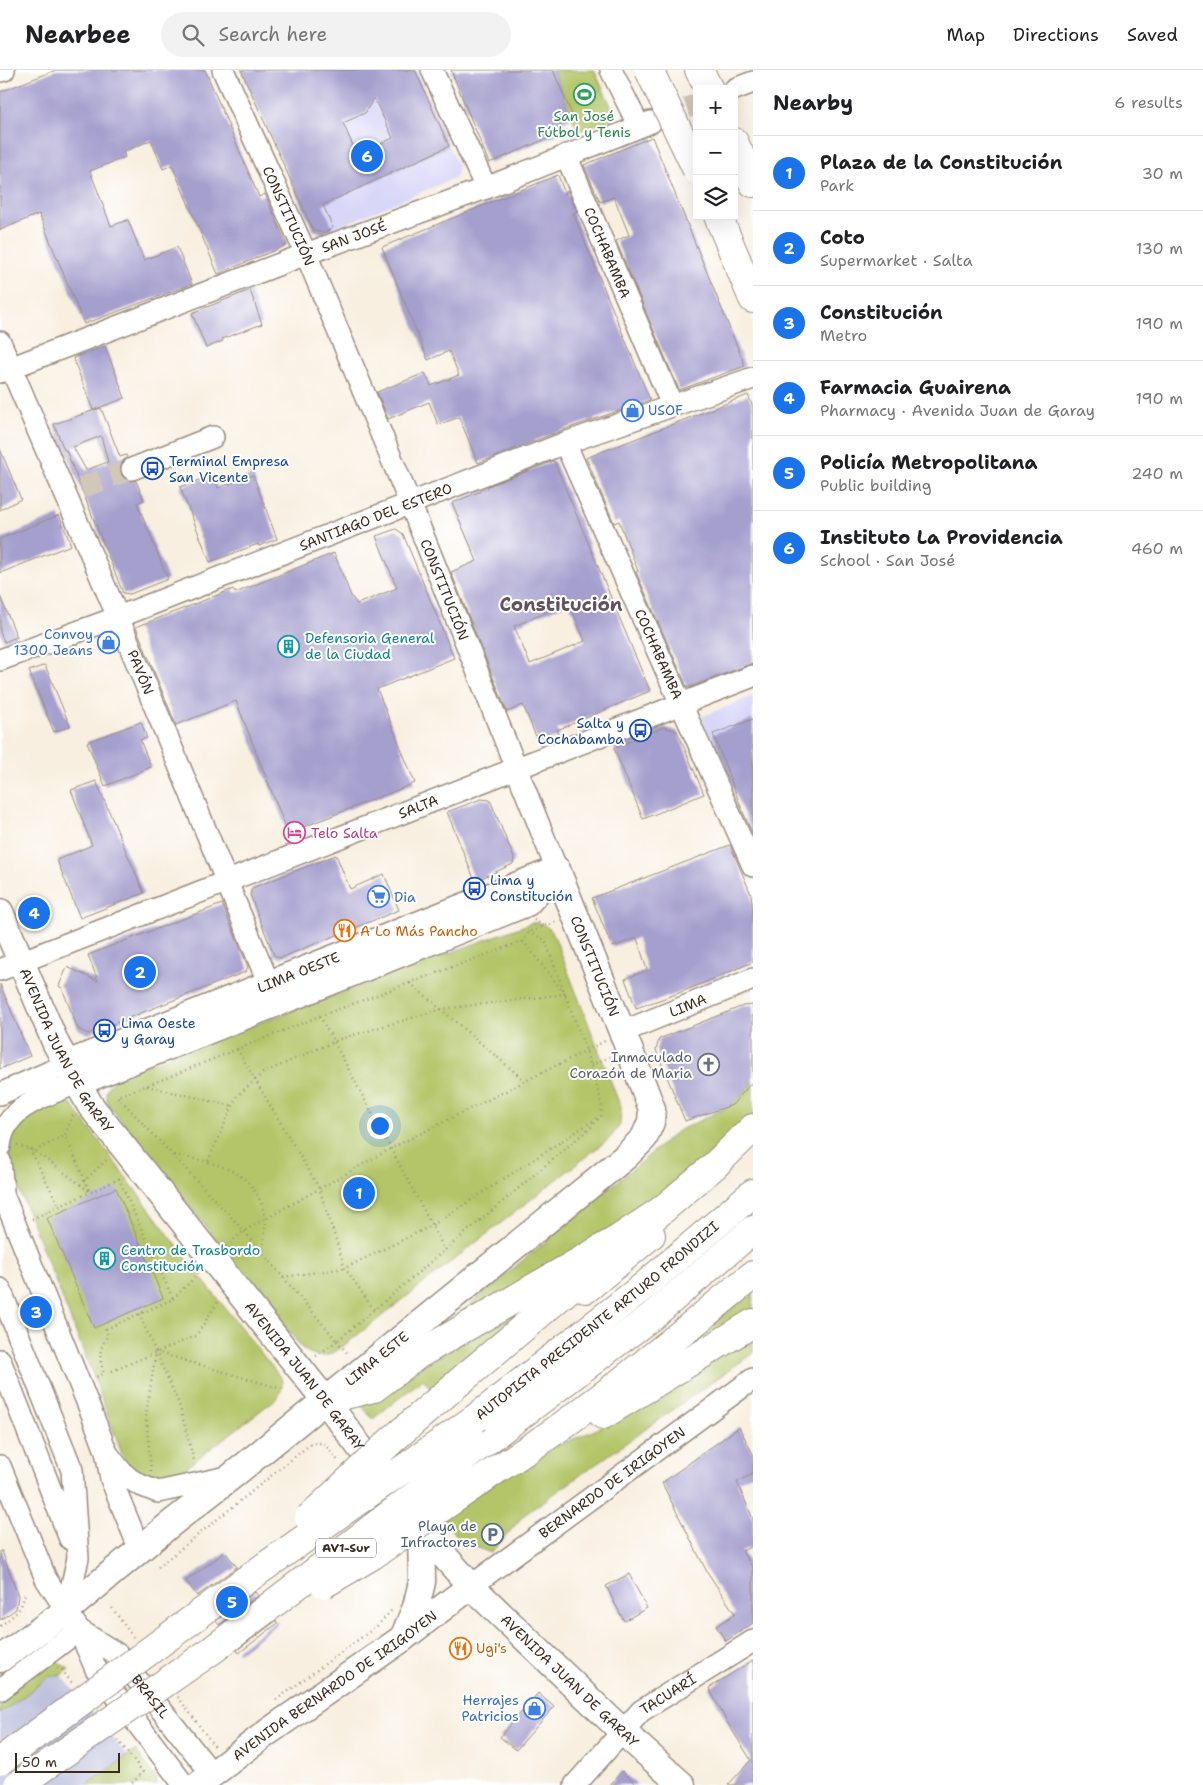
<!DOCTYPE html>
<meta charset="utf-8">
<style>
body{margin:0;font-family:"Shantell Sans",sans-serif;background:#f2f2f2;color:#202124}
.controls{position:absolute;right:15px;top:15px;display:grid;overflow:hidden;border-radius:0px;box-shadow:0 5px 20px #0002}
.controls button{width:45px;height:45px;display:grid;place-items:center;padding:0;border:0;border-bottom:1px solid #e0e0e0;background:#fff;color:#202124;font:25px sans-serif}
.scale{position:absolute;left:15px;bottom:12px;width:105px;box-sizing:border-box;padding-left:5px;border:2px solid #3b2a1e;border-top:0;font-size:14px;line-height:18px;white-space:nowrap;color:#3b2a1e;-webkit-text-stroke:4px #fff;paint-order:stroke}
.you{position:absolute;left:379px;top:1055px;width:18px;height:18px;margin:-12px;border:4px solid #fff;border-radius:50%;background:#1a73e8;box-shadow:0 0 0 8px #1a73e833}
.badge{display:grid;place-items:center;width:32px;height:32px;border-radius:50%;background:#1a73e8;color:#fff;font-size:16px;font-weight:700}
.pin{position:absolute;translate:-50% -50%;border:2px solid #fff;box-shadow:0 1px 5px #0006}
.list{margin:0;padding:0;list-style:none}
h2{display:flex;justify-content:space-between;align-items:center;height:65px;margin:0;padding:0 20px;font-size:21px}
h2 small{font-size:16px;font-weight:400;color:#757577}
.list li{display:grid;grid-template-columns:32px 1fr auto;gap:15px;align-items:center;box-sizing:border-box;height:75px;padding:0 20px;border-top:1px solid #e0e0e0}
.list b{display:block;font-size:19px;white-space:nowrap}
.list p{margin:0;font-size:16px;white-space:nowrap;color:#757577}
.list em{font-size:16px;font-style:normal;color:#757577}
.icon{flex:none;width:28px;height:28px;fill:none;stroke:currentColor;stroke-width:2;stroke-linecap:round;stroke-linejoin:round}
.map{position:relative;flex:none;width:753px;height:1715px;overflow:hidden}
header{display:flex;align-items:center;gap:30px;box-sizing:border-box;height:70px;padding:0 25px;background:#fff;border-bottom:1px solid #e0e0e0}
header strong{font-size:24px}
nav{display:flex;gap:28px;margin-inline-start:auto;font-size:18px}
.search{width:350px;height:45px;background:#f2f2f2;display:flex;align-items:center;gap:12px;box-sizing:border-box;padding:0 18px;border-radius:28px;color:#757577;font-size:19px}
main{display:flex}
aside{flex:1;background:#fff}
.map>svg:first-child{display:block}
.built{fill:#d9d7f8}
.industrial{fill:#c0c2dd}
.green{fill:#b3c568;stroke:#777843}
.building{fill:#a59fce;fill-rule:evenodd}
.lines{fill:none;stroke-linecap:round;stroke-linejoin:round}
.minor-tunnel{stroke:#d2c8b9;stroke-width:21;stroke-dasharray:21 11;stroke-linecap:butt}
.minor-casing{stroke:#9a8c7f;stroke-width:24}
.major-casing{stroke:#9a8c7f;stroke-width:29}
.highway-casing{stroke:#9a8c7f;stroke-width:30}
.path{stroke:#9a8c7f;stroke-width:2.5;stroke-dasharray:1 4;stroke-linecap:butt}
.minor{stroke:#fff;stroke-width:21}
.major{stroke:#fff;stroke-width:26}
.highway{stroke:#fff;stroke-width:28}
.highway-bridge-casing{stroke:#9a8c7f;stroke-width:30;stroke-linecap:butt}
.highway-bridge{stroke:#fff;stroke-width:28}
.labels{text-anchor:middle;stroke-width:4;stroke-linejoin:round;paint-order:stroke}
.shield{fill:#fff;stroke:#766a62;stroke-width:1}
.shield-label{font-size:12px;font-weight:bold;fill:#3b2a1e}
.leisure-label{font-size:14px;fill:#27864d;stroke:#fff}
.street-label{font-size:14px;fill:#3b2a1e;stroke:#fff}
.shop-label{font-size:14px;fill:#366cbe;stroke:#fff;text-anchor:start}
.transit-label{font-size:14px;fill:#164399;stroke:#fff;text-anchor:start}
.culture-label{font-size:14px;fill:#0d838f;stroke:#fff;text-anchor:start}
.hotel-label{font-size:14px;fill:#b23c85;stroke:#fff;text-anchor:start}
.food-label{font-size:14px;fill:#c56008;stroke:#fff;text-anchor:start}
.worship-label{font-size:14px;fill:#5b616d;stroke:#fff;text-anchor:end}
.service-label{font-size:14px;fill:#4e5e75;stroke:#fff;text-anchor:end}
.district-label{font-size:19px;font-weight:bold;fill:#60535c;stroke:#fff}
</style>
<header>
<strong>Nearbee</strong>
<div class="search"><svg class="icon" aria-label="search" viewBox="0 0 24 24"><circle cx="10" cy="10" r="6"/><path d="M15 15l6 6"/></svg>Search here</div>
<nav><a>Map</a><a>Directions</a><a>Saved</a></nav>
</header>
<main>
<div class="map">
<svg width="753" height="1715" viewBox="0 0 753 1715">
<rect width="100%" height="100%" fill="#fff"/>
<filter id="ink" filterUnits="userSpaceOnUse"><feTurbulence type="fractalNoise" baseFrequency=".02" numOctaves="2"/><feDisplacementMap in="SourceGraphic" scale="10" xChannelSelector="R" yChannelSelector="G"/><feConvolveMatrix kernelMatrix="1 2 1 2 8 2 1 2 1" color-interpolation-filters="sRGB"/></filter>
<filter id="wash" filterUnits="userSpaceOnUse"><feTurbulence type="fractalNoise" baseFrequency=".0096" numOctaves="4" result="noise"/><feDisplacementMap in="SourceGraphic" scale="20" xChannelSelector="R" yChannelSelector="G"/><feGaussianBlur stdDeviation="1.12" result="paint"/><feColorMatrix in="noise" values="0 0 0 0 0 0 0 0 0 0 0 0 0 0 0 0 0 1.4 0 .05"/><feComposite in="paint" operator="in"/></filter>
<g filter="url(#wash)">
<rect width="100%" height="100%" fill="#f8efe0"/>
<path class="built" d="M415 0 458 96 455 108 323 163 313 160 257 34Z
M753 626V765L701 647Z"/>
<path class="industrial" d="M61 1605 128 1687 87 1715H0V1644L50 1606Z"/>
<path class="green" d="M553 0H594L616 47 578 61Z
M531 853C543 852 550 857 555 868L621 1038 620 1055 610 1068 342 1277C327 1288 319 1289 303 1279L109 1035C101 1018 111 1012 124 1003Z
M753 1012V1045L627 1157 419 1277 678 1061 732 1035Z
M66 1027 198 1204 281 1308C283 1316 282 1321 277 1328L176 1405 167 1409H146L125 1392 94 1308 12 1102 9 1088 12 1066 24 1043Z
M579 1199 435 1324 423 1309 373 1349 361 1335Z
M753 1220V1246L626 1325Z
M753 1264V1283L524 1445 491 1483 461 1471 442 1446 551 1378 593 1361Z
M55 1590 69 1599 61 1605 50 1606 0 1644V1629Z
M136 1680 155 1707 156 1715H87Z"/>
<g id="blocks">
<path class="building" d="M56 0H205L259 127 265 124 287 175 218 204 172 95 163 99 151 70 123 82 125 87 90 101 111 156 128 150 144 190 177 177 192 214 84 254 39 144 0 160V22Z
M241 0H415L449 76 323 135 333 158 323 163 313 160ZM374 28 393 68 357 85 343 53 365 43Z
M451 0H553L573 47 559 53 563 62 489 93Z
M652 67 745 296 679 320 616 171 629 165 614 127 600 132 584 95Z
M558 105 565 124 567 120 577 142 573 143 650 330 560 361 478 393 459 347 438 355 429 332 388 349 377 322 425 303 431 316 459 305 449 281 428 290 382 177Z
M250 220 262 254 222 269 223 271 206 278 192 243Z
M105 276 125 328 93 340 73 288Z
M748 325 753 337V593L690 617H687L636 502 638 501 619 451 614 453 586 388Z
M101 338 120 387 126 385 127 387 123 391 120 397 121 404 124 408 130 411H136L144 430 137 433 168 509 130 524 123 523 66 380H64L54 354ZM101 366 108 392 86 400 73 377Z
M0 379 21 429 0 440Z
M554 391 650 621 557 660 560 666 539 674 523 635 507 642 451 502 477 491 452 433 488 418V416ZM569 533 585 571 530 594 514 556Z
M213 405 218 418 253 405 277 469 259 476 258 474 210 492 180 417Z
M59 445 71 475 0 503V469Z
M396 459 403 464 454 588 377 619 415 713 288 763 236 631 176 655 136 557 233 519 235 523 334 483 351 526 357 534 397 518 376 466Z
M0 526 17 567 4 572 0 562Z
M45 595 70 656 54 662 29 601Z
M753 649V765L741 737 713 664Z
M141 652 147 668 140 670 151 697 105 716 87 672Z
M664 657 677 661 704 724 643 749 614 678Z
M96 711 144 823 80 848 57 790 92 775 71 720Z
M481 729 490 730 514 788 513 794 475 811 447 742Z
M730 775 751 824 753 842V892L679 923 636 938 625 909 647 900 637 868 612 877 592 828Z
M336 785 350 819 384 804 399 840 280 888 274 885 250 825 252 818Z
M222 834 248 897 245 902 88 964 78 959 62 918 59 916 67 897 98 911 88 885Z
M0 914 30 986 0 999Z
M753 935V1011L732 1035 685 1051 656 980 659 969 743 936Z
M116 1118 163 1228 94 1258 47 1148Z
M739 1357 753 1384V1404L737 1412 753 1449V1476L742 1481 753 1498V1553L726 1571 716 1556 735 1544 706 1500 662 1413Z
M0 1481H2L18 1526 16 1539 0 1550Z
M225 1482 237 1497 197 1526 186 1511Z
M629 1504 647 1538 624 1551 606 1516Z
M255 1522 258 1526 219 1555 216 1551Z
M276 1551 278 1553 239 1583 237 1580Z
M753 1590V1715H728L751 1690 727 1652 709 1618Z
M538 1623 554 1637 516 1680 500 1667Z
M622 1701 637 1715H610Z"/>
</g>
</g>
<g filter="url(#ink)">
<use href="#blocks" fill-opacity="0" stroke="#9a8c7f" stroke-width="1"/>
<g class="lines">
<path class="minor-tunnel" d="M657 50 697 34
M81 418 132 399"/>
<defs>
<g id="minor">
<path id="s1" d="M223 0 306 184 410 433 557 800"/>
<path d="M432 0 486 118"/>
<path d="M611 0 639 56"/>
<path d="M0 1 4 0"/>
<path d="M735 19 753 12"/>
<path id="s2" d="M566 85 672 335"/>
<path id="s3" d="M0 272 118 547 275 929"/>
<path id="s4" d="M0 302 306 184 486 118 651 52"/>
<path id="s5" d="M565 373 753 796"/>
<path d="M132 399 213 367"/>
<path id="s6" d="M0 590 121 546 565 373 753 308"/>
<path id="s7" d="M0 900 753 606"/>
<path id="s8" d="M622 962 753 909"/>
<path d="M0 1024 67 994"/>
<path d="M0 1076C4 1036 46 1026 77 1013"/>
<path d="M0 1091 3 1121"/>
<path d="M0 1117 92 1344 106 1381 111 1409 140 1480"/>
<path d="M0 1219 72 1400 78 1488 66 1541"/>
<path d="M0 1290 70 1469"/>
<path d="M107 1383 121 1401 130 1409 140 1415 158 1422 232 1406"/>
<path d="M0 1396 46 1509 79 1560 96 1599 184 1715"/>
<path id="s9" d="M471 1516 753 1309"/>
<path id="s10" d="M79 1560 117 1584 212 1704"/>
<path d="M0 1620 79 1560"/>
<path id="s11" d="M575 1715 641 1641 753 1571"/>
</g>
<g id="major">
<path id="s12" d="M0 842 56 974 90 1035 325 1330 421 1460 471 1516 623 1662 682 1715"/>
<path id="s13" d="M67 994 551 802"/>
<path d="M77 1013 527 833 557 800"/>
<path d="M403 1568 416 1537 422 1512 421 1460"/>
<path id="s14" d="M0 1589 66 1541 168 1456 232 1406 625 1087 644 1068 651 1052 652 1039 629 979 557 800"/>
<path id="s15" d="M198 1715 268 1662 403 1568 471 1516"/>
</g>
<g id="highway">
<path d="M699 0 709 19"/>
<path d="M734 72 753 113"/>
<path d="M718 146 753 229"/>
<path d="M648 1152 715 1095 753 1058"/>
<path d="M586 1219 651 1165"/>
<path d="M458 1313 596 1196"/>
<path d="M325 1330 374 1318 416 1286 620 1168 662 1140"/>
<path d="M603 1345 753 1253"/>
<path id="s16" d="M477 1347 644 1216 753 1123"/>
<path d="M481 1375 652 1246 753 1160"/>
<path d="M499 1398C589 1342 670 1272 753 1205"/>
</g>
</defs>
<use href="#minor" class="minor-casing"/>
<use href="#major" class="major-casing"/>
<use href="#highway" class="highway-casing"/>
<path class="path" d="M534 850 544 856
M523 871 565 924 586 980 602 1035 601 1046 591 1057 337 1271 244 1161 117 1026 146 1016 320 946 523 871 529 862 558 851
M410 913 524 1010
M320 946 445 1180
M237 979 319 1118 345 1198 374 1240
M591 995 610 987
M147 1016 233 1036
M73 1045 65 1065 90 1122
M17 1075 35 1081 89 1121
M30 1079 59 1136
M35 1081 65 1065
M174 1085C212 1092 254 1098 264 1143 267 1155 264 1169 262 1181
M208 1091 237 1026 263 1003 340 969 442 939 565 924 545 870 529 862
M80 1115 107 1089
M32 1149 119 1109 173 1229 106 1259 108 1265C98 1281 99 1286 104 1304L96 1307
M226 1176 244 1161 390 1079 605 971
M283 1207 345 1198 431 1156 599 1047
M173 1229 199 1203
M139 1244 179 1334 194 1391
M316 1286 337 1271 349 1285
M112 1301 196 1266 219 1230
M151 1401 146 1344 156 1282 282 1319
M158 1497 312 1373H324L339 1392
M112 1538 133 1567
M0 1556C14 1545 22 1541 25 1522
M57 1598 62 1600 72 1613
M178 1627 215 1677
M276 1630 377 1556 392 1540
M118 1670 143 1702 130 1715"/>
<use href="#minor" class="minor"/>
<use href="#major" class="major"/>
<use href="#highway" class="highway"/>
<defs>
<path id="highway-bridge" d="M649 0 697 100
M309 1448 392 1370 458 1313
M324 1514 373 1485 499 1398
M0 1691 243 1512 477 1347
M18 1715 211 1581 481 1375"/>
</defs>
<use href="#highway-bridge" class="highway-bridge-casing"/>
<use href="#highway-bridge" class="highway-bridge"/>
</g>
</g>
<defs>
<symbol id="stadium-ring" viewBox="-11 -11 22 22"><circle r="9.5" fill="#fff" stroke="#2e9e5b" stroke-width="1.5"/><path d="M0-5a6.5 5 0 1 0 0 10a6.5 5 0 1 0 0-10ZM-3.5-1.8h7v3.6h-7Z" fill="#2e9e5b"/></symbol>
<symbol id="shop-ring" viewBox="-11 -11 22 22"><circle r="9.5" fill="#fff" stroke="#3f7fe0" stroke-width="1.5"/><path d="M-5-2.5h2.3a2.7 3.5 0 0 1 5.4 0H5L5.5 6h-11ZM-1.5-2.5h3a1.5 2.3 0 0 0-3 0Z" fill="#3f7fe0"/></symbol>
<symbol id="bus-ring" viewBox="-11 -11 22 22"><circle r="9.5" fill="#fff" stroke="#1a4fb4" stroke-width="1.5"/><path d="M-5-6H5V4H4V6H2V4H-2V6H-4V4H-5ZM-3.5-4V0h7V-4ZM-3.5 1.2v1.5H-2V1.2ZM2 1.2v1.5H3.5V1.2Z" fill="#1a4fb4"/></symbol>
<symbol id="building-ring" viewBox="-11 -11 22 22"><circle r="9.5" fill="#fff" stroke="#0f9aa8" stroke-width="1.5"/><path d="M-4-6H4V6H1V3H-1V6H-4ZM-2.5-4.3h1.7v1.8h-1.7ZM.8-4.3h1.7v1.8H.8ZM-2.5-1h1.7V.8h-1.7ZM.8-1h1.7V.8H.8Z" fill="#0f9aa8"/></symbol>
<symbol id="hotel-ring" viewBox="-11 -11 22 22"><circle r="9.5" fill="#fff" stroke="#d1479c" stroke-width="1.5"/><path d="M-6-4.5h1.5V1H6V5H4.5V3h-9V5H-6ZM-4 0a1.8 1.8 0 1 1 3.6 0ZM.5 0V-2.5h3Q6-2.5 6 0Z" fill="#d1479c"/></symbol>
<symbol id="supermarket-ring" viewBox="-11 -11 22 22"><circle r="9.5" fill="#fff" stroke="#3f7fe0" stroke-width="1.5"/><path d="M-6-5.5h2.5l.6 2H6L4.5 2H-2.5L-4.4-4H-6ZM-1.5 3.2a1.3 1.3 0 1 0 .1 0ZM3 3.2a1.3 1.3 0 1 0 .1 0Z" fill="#3f7fe0"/></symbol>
<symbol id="restaurant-ring" viewBox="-11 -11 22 22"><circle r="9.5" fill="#fff" stroke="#e8710a" stroke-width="1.5"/><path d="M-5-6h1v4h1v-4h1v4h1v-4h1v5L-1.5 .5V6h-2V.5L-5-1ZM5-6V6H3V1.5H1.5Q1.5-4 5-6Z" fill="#e8710a"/></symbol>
<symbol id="church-ring" viewBox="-11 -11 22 22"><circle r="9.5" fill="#fff" stroke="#6b7280" stroke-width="1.5"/><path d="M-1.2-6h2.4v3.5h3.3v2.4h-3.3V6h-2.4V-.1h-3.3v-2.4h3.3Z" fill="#6b7280"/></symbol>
<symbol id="parking-ring" viewBox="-11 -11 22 22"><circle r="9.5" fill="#fff" stroke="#5c6f8a" stroke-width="1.5"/><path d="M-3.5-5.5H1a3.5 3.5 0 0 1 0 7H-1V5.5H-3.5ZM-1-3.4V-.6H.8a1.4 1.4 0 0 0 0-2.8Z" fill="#5c6f8a"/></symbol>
</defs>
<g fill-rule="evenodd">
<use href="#stadium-ring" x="572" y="12" width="25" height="25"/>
<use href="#shop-ring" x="620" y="328" width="25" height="25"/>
<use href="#bus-ring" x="140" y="386" width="25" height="25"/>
<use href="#shop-ring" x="96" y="560" width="25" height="25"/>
<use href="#building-ring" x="276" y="564" width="25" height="25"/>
<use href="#bus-ring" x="628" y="648" width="25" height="25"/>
<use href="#hotel-ring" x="282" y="750" width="25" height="25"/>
<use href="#bus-ring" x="462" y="806" width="25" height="25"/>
<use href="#supermarket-ring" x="366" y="814" width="25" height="25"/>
<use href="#restaurant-ring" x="332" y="848" width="25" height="25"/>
<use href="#bus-ring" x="92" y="948" width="25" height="25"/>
<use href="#church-ring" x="696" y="982" width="25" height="25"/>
<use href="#building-ring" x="92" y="1176" width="25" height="25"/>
<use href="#parking-ring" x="480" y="1452" width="25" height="25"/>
<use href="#restaurant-ring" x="448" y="1566" width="25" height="25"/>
<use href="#shop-ring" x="522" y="1626" width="25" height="25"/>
</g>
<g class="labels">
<rect class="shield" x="316" y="1468.5" width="60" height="19" rx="4"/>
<g class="shield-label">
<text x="346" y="1482">AV1-Sur</text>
</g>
<g class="leisure-label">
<text x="584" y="51">San José<tspan x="584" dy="16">Fútbol y Tenis</tspan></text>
</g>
<g class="street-label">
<text dy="5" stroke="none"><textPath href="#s1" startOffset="160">CONSTITUCIÓN</textPath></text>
<text dy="5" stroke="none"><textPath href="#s4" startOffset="379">SAN JOSÉ</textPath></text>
<text dy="5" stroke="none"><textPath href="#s2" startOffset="106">COCHABAMBA</textPath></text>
<text dy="5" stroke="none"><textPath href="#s6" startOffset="402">SANTIAGO DEL ESTERO</textPath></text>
<text dy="5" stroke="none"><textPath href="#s1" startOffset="565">CONSTITUCIÓN</textPath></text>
<text dy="5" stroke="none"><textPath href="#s5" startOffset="231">COCHABAMBA</textPath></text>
<text dy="5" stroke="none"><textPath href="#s3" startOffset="359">PAVÓN</textPath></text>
<text dy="5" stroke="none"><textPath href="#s7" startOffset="449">SALTA</textPath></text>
<text transform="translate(595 896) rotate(68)" y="5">CONSTITUCIÓN</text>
<text dy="5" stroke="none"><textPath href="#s13" startOffset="249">LIMA OESTE</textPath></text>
<text dy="5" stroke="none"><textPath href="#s8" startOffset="71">LIMA</textPath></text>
<text dy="5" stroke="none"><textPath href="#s12" startOffset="154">AVENIDA JUAN DE GARAY</textPath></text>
<text dy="5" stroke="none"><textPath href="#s16" startOffset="154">AUTOPISTA PRESIDENTE ARTURO FRONDIZI</textPath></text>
<text dy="5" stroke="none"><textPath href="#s14" startOffset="482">LIMA ESTE</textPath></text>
<text dy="5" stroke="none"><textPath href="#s12" startOffset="559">AVENIDA JUAN DE GARAY</textPath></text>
<text dy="5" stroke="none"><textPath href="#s9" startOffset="175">BERNARDO DE IRIGOYEN</textPath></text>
<text dy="5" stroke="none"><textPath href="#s12" startOffset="964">AVENIDA JUAN DE GARAY</textPath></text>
<text dy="5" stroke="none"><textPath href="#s15" startOffset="169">AVENIDA BERNARDO DE IRIGOYEN</textPath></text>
<text dy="5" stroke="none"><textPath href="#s11" startOffset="131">TACUARÍ</textPath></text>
<text dy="5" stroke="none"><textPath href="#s10" startOffset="99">BRASIL</textPath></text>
</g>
<g class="shop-label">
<text x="648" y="345">USOF</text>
<text x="93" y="569" text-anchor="end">Convoy<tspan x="93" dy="16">1300 Jeans</tspan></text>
<text x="394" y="832">Dia</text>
<text x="519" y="1635" text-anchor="end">Herrajes<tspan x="519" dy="16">Patricios</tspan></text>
</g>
<g class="transit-label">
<text x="169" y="396">Terminal Empresa<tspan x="169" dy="16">San Vicente</tspan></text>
<text x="624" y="658" text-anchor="end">Salta y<tspan x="624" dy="16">Cochabamba</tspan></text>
<text x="490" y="815">Lima y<tspan x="490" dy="16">Constitución</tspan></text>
<text x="121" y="958">Lima Oeste<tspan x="121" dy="16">y Garay</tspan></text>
</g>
<g class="culture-label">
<text x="305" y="573">Defensoria General<tspan x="305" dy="16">de la Ciudad</tspan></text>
<text x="121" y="1185">Centro de Trasbordo<tspan x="121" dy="16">Constitución</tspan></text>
</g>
<g class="hotel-label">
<text x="311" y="768">Telo Salta</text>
</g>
<g class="food-label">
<text x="360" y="866">A Lo Más Pancho</text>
<text x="476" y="1583">Ugi's</text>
</g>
<g class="worship-label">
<text x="692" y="992">Inmaculado<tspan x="692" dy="16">Corazón de Maria</tspan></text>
</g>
<g class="service-label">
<text x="477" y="1461">Playa de<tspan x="477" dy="16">Infractores</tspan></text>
</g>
<g class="district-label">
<text x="561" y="541">Constitución</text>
</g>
</g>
</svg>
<div class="controls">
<button>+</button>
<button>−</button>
<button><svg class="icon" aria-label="layers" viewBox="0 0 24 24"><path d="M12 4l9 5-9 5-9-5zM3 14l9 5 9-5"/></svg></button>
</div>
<div class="scale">50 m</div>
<div class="you"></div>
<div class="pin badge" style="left:359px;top:1123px">1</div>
<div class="pin badge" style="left:140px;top:902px">2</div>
<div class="pin badge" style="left:36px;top:1242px">3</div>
<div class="pin badge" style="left:34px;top:843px">4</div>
<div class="pin badge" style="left:232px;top:1532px">5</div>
<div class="pin badge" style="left:367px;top:86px">6</div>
</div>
<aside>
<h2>Nearby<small>6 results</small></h2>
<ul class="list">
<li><span class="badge">1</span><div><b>Plaza de la Constitución</b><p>Park</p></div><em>30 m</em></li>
<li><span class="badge">2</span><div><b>Coto</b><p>Supermarket · Salta</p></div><em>130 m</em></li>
<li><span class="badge">3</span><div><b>Constitución</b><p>Metro</p></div><em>190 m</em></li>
<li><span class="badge">4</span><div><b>Farmacia Guairena</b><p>Pharmacy · Avenida Juan de Garay</p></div><em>190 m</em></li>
<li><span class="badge">5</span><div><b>Policía Metropolitana</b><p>Public building</p></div><em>240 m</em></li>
<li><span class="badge">6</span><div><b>Instituto La Providencia</b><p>School · San José</p></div><em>460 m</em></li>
</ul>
</aside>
</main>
